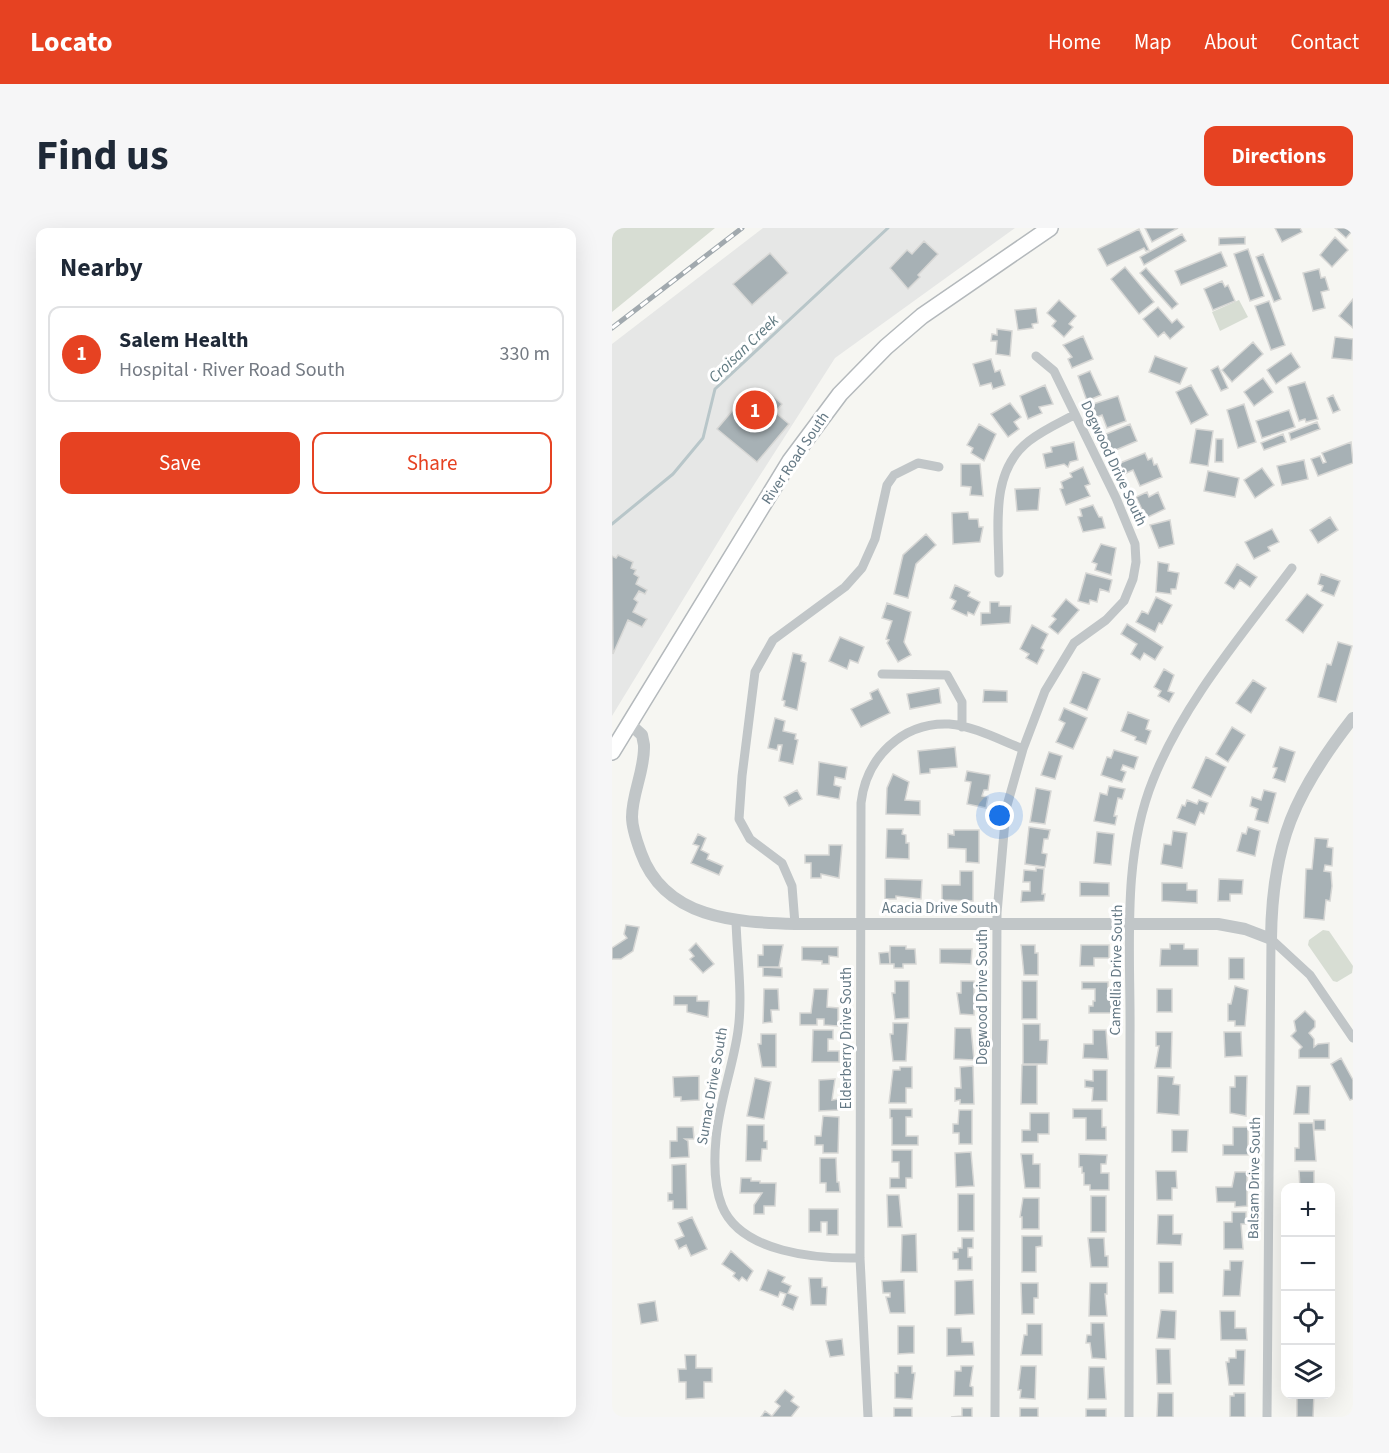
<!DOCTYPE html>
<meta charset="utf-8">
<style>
body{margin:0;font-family:"Source Sans 3",sans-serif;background:#f6f6f7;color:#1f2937}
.controls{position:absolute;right:18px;bottom:18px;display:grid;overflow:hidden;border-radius:12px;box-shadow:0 6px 24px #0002}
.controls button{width:54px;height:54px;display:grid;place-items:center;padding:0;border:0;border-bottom:2px solid #e0e1e3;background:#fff;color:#1f2937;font:30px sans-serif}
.you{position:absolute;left:388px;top:588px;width:21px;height:21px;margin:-15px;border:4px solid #fff;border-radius:50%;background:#1a73e8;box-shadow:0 0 0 9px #1a73e833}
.badge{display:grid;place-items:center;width:39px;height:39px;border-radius:50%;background:#e64222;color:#fff;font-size:20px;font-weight:700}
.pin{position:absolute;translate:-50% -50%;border:3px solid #fff;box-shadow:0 2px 6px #0006}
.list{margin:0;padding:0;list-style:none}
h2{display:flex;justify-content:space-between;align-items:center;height:78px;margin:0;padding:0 24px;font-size:26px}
h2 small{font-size:20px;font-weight:400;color:#747a83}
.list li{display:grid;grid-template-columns:39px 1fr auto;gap:18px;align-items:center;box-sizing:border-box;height:96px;margin:0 12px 12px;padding:0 12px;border:2px solid #e0e1e3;border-radius:12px}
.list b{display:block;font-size:22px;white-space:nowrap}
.list p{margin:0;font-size:20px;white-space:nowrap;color:#747a83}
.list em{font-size:20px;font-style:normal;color:#747a83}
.actions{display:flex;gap:12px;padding:18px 24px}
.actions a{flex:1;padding:14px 0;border:2px solid #e64222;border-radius:12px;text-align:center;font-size:21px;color:#e64222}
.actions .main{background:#e64222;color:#fff}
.icon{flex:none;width:33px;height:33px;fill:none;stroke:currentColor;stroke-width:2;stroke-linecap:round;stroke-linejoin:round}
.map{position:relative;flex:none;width:741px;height:1189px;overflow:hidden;border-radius:12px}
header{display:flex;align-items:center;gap:36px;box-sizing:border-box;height:84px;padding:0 30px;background:#e64222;color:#fff}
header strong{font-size:28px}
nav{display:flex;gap:33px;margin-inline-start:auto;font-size:21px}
.intro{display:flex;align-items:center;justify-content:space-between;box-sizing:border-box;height:144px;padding:0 36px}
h1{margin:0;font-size:42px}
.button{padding:15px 27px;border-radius:12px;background:#e64222;color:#fff;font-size:21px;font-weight:700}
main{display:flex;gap:36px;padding:0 36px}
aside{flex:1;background:#fff;border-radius:12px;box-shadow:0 6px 24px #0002}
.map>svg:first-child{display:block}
.built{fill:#e6e7e6}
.green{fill:#d7ddd3}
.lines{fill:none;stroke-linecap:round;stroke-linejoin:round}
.stream{stroke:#b8c6c9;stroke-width:3}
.building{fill:#a7b1b5;stroke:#d7d7d5;stroke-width:1.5}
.primary-casing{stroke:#b4b9bc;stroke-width:18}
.minor{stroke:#c1c6c8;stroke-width:9}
.tertiary{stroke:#c1c6c8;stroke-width:12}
.primary{stroke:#fff;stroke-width:15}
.rail-casing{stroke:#a1a9ae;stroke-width:5}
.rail{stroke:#fff;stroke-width:3;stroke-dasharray:9;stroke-linecap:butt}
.labels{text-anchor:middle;stroke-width:6;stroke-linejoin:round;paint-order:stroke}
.street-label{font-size:15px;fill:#647884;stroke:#fff}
.water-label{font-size:16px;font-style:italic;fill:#607a81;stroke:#fff}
</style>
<header>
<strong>Locato</strong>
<nav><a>Home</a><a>Map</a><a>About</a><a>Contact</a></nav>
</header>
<div class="intro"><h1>Find us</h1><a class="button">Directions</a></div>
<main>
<aside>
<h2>Nearby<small></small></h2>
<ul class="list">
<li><span class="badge">1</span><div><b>Salem Health</b><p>Hospital · River Road South</p></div><em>330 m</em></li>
</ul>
<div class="actions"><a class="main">Save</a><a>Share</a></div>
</aside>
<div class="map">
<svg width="741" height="1189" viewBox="0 0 741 1189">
<rect width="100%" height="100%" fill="#f6f6f2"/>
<path class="built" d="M151 0H403L223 130 122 288 0 488V116Z"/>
<path class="green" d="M0 0H103L0 84Z
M627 72 636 89 608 103 600 84Z
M711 702 717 703 741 738 740 745 725 754 721 753 696 717 697 712Z"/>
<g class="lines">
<path class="stream" d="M0 296 61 246 91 210 103 161 276 0"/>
</g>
<path class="building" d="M533 0H566L540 14Z
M663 0H688L690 4 670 14Z
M723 0H741V2L734 10Z
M527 1 537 22 534 23 532 20 495 38 486 21Z
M570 6 574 13 532 37 528 29Z
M633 9V16L607 17V10Z
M723 9 736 22 720 39 708 27Z
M312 13 326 26 306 47 308 49 296 61 278 40 295 22 300 26Z
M636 21 652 68 638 73 622 26Z
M609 24 615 38 569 57 563 43Z
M158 25 176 45 140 77 121 56Z
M651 26 669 71 662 74 644 29Z
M513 39 542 74 527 86 499 51Z
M534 40 566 76 560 81 528 45Z
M707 41 709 50 713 49 717 62 709 64 713 80 701 83 691 45Z
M610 53 613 59 616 57 623 73 601 82 592 61Z
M741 71V100L727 88Z
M447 72 464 88 457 96 461 99 452 109 440 98 444 93 435 85Z
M657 73 673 117 659 122 643 78Z
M546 79 560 95 565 91 572 99 558 111 552 104 546 109 531 91Z
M424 80 426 95 420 96 421 100 406 102 403 82Z
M385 101 400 103 398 128 384 126 385 113H379L380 106 385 107Z
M471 108 481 131 460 140 456 131 460 129 451 117Z
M723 109 741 111 740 132 720 130Z
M641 114 651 126 620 154 610 142Z
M679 125 688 139 664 156 655 142Z
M543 128 575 140 568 156 537 144Z
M379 131 383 144 388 142 393 157 381 161 379 155 368 158 361 136Z
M606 138 616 160 609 163 599 142Z
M478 143 489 167 475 173 466 148Z
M651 150 661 164 642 178 632 164Z
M693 154 706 191 694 194 693 191 687 193 676 159Z
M433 157 441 176 427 179 430 185 416 191 408 168Z
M579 157 596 187 579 196 564 164Z
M136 164 149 174 157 165 170 176 163 184 177 196 145 234 105 201Z
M721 167 728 182 721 185 715 170Z
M506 168 514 193 495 200 490 187 483 190 478 177Z
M398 175 409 189 402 194 407 201 396 209 379 186Z
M632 176 644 214 626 220 615 182Z
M677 182 683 199 650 210 644 193Z
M705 194 708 201 679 212 677 205Z
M367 196 384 206 372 233 359 225 361 220 355 217Z
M518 196 525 213 499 224 492 207Z
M584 201 601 203 596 238 578 235Z
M671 206 674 214 652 222 649 215Z
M604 211H611V234H603Z
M462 214 466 232 458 234 456 239 452 236 434 240 431 226 440 224 439 219Z
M739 214 741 235 706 248 699 231 708 228 711 235 714 234 710 225Z
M533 225 536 232 540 230 542 237 545 236 550 249 528 258 521 242 508 248 503 237Z
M692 232 696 251 670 257 665 238Z
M349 236H368L371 268 358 267 359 259 349 258Z
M471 239 478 256 473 258 478 268 454 277 448 261 451 260 449 254 460 249 458 245Z
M650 240 662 257 643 270 632 252Z
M596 243 627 250 623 269 592 263Z
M428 260 426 282 405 283 403 261Z
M535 264 537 269 546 264 553 281 534 290 524 269Z
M481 277 487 289H490L493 300 471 304 466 289 470 288 468 281Z
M356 284 357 291H366L367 299H371L368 314 341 316 340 285Z
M718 289 726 302 706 315 698 302Z
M558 292 562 316 547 320 538 297Z
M660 301 667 314 656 319 658 323 642 331 633 314Z
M314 306 324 317 304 336 296 370 282 366 291 327Z
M489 316 504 320 499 347 483 342 485 336 480 334Z
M6 327 21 334 19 340 24 342 22 346 27 349 24 356 35 362 33 366 27 363 22 371 26 374 21 384 35 391 30 399 16 392 1 426 0 328 4 330Z
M546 334 557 336 556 343 567 345 564 361H559V366L544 364Z
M625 336 645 349 638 359 628 352 622 361 613 355Z
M474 345 500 352 497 364 488 361 485 374 478 372 477 376 466 373Z
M709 346 728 353 722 368 709 363 711 358 706 356Z
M343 357 358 364 356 368 368 374 362 387 356 384 355 388 340 381 344 373 338 370Z
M695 366 711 377 691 405 674 392Z
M544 369 560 377 550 396 547 395 543 404 524 394 530 383 536 386Z
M454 371 467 382 446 406 437 399 444 391 440 388Z
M378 374H387V378H399L398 395 369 397V385H378Z
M275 375 299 384 292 414 299 427 286 434 275 415 277 412 274 411 280 393 270 390Z
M515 396 551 419 543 432 532 425 528 432 519 426 525 416 509 406Z
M420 397 436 406 429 420 432 422 425 436 414 430 417 426 408 421Z
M228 409 252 419 246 435 238 432 235 441 217 433Z
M726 414 740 418 724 474 706 469 715 436 719 437Z
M181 425 190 427 189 433 194 435 185 482 172 478 173 473 170 472Z
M552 441 562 447 556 463 562 465 557 474 546 468 549 463 542 459Z
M471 444 488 451 475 482 458 475Z
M641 452 654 460 639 485 624 475Z
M327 460 329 475 298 481 295 466Z
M266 461 278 485 249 499 239 481 260 471 258 465Z
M372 462 395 463V474H371Z
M452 480 475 490 461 521 444 514 453 495 447 492Z
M516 484 537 492 534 501 539 503 534 516 523 512 524 509 509 503Z
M163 490 173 493 171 503 184 506 183 511 186 512 181 536 167 533 170 517H166L165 522 156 520Z
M620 499 633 507 616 534 604 526Z
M343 519 345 539 318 541V545L308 546 306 523Z
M668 519 683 524 673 554 661 550 665 540 661 539Z
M502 522 526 529 522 541 511 537 509 542 514 544 510 554 489 547 495 529 499 530Z
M437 524 450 528 443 551 429 547Z
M594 529 614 539 599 569 580 560Z
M207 534 235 539 233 551 223 549 222 557 229 559 227 571 205 567Z
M355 543 378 547 376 562H372L370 568 376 569 374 580 355 576 359 554 353 553Z
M281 546 297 554 293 572 308 573V587L274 586 275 560Z
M497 558 513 561 510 571 506 570 502 588H505L503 597 482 593 488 565 495 567Z
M424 560 439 563 433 596 418 594Z
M185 562 190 571 177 578 172 569Z
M652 562 664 565 656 595 643 592 646 581 638 578 640 569 649 572Z
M575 572 585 576 587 572 596 575 592 586 588 584 583 597 565 590 570 577 573 578Z
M417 599 438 602 436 611H432L430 625 435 626 433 639 413 636Z
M636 599 648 603 643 628 625 623 630 605 634 606Z
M275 601H291L290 606 294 607V615H297V631L274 630Z
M342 602H367V635L354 634V621L336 620V606L342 607Z
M561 603 575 605 570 640 549 636 552 616 559 617Z
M485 604 502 606 499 637 482 635Z
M86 606 94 610 89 622 97 626 95 631 111 638 107 647 79 635 87 618 81 616Z
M703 610 716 611 715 619 721 620 720 638 713 637 712 643 719 644 720 658 718 673 714 672 712 692 692 690 694 641H700Z
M217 617H230L227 650 209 646V650H199V635H193V627H217Z
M424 640 432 641 430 666H433L432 673 409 674 410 663H418V654H411L412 642 424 643Z
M348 643H361V673L330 672V657H348Z
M273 651 310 652 309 671 284 668V671H273Z
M607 651 631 652 630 666H618V673H606Z
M468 654 497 655V668H468Z
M550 655H575V662H585V675L550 673Z
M14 697 27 699 21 723 9 731H0V720L15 710 12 706Z
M84 715 102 736 91 745 78 731 82 728 77 722Z
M558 716H572V721H586V738H548L549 721H558Z
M151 717H171L167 739H146V727H151Z
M409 717H423V725H426V747H412Z
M469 717H497V730H482V738H468Z
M278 718H294V721H303L304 736H291V740H282V736H278Z
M190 719H226V729L217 728V736H210V733L190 732Z
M328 721H360L359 736 328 735Z
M277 724 278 736H268L267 725Z
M617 730H632V751H617Z
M151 739 170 740V749L151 748Z
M283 753H297V790L283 791 280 765H283Z
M349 753H362V787L348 786 345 765H349Z
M410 753H425V791H410Z
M470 754H496V765H500V785H477V778H481V773H483V761H470Z
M623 758 636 762 633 798H623V793H616V776H619Z
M152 761H166L167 782H159L160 794 151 795Z
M202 761H216L215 779 226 780V798L212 797V791H205V797H188V785H199Z
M545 761H560V784H545Z
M62 768H85V773H97L96 789 75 784V777H62Z
M693 783 703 793V799L697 805 702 811V819L706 816 717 815V830H687V822L690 819 679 808 684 803 682 793Z
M281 795H296L294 833H281L278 806H281Z
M411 796H428V812H436L435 836H411Z
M343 800H359L362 832 342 831Z
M201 802H221V811H216V823H227V834H200Z
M481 802H494L496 831 471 830 472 816H481Z
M544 804H560L559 840H543L547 818H544Z
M612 804H629L630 828 613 829Z
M149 806H164V839H150L146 816H149Z
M729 830 741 852V871L738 872 719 836Z
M410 837H425V876H409Z
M361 838 362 876H348V872L343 873V860H349L348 839Z
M288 839H300V860H294V875H277L281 842H288Z
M481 842H495V873H480L481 860 473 859V852L481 853Z
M87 848V872L69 873V869H62L61 849Z
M546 848 562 849 561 856 568 857 567 887 545 885Z
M623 848H635L634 888 618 885V859H623Z
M143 850 159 854 152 891 135 888Z
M223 851 220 872 226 871 227 882 207 883V852Z
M685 858H698L697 886H682Z
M278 881H300V889H294V908H306V917H280V890H278Z
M461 881H490V899H494V912H474V890H461Z
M347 882H360V916H347V905H341V896H346Z
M418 885H437V906H426V914H410V902H418Z
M211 888 227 889 226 925H211V917H203V908H209Z
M702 892H713V902H702Z
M687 895H701L704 933H683V920H687Z
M135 897H152V913H155V921H150L149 933H134Z
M65 899H81L82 911H73L76 913 77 929 58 930V913H65Z
M621 899H636V927H611V917H621Z
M560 902H576L575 924H560Z
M280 922H300V950H294V960H278V950H287V934H280Z
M359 924 362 958 344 959 343 925Z
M409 926H421V936H428V960H413Z
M467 926 495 927 494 936H489V945H497V962H478V957H472V945H470V939H467Z
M208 930H224L225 954H227L228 964H214V955H208Z
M74 936 75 981H61V973H56V965H60V937Z
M544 943H564L565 960H560V972H545Z
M687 943H702V960H688Z
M623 944H635V978L623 979V974H605L604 959H620Z
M129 950H139V953H148V955H164L163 978H152V986H142V977L150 965H128Z
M346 966H362V1003H346Z
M275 967H287L290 999H276Z
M479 968H494V1004H479Z
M411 970H427V1001H410V989H408Z
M197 981H226V1007H215V994H209V1004H197Z
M620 984H634V996H629L631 1021H612V994H620Z
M546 987H561V1006H570L569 1017 545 1016Z
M80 989 95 1021 79 1028 74 1017 67 1021 63 1012 72 1008 66 995Z
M304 1006 305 1044H289L290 1007Z
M410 1008H430V1018L424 1019V1044H410Z
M350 1010H361V1020H356V1029H360V1042H346V1031H341V1024H346V1020H350Z
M476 1010H492L493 1028H496V1039H479Z
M119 1023 141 1043 135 1053 130 1049 127 1053 121 1048 123 1045 110 1036Z
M618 1033H631L628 1068H611L612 1042H618Z
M547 1034H561V1065H547Z
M156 1042 173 1049 170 1054 179 1058 176 1065 186 1069 181 1082 170 1077 174 1066 168 1064 166 1069 148 1062Z
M197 1050H210V1059H215L214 1077H199Z
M292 1052 293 1085H278L274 1069H278V1065H271L270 1053Z
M361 1052 362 1086 343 1087V1053Z
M409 1055H426V1070H422V1086H410Z
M478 1055H495V1066H493L495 1088H477Z
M43 1073 46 1093 29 1096 26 1076Z
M549 1082 564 1083 563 1111 545 1110Z
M608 1083H623V1100H634L635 1112H609Z
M479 1095H492L494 1131 480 1130 478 1115H474L475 1107H479Z
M415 1096H430V1127H409L412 1107H415Z
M286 1098H302V1125L286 1126Z
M335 1100H349L350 1114H361L362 1127 335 1128Z
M230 1111 232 1127 218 1129 214 1113Z
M544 1121H558L559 1156H545Z
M624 1122H633L632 1157H617L614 1134H617V1130H624Z
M73 1127H84V1140H100V1154H92V1170L74 1171V1154H67L66 1141H74Z
M286 1138H300V1145H303L300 1171 283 1170V1145H286Z
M349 1138H361L358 1158 361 1159V1168H342L343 1143H349Z
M409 1138H424L423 1171 408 1170 409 1162H406Z
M477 1139H492L494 1171H476Z
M173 1162 182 1169 179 1173 187 1179 179 1189H149L153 1183 160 1188 168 1178 163 1174Z
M546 1165H561V1189H545Z
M622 1165H633V1189H618V1168H622Z
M685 1166H702L701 1189H685Z
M282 1180H300V1189H282Z
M350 1180H360V1189H339L350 1188Z
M408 1180H426V1189H408Z
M474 1181H494V1189H474Z"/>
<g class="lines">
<defs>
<path id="primary" d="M0 524 178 233 228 166 274 119 310 88 438 0"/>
</defs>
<use href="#primary" class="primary-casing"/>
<path class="minor" d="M387 345C387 300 377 244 417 213 431 202 447 195 462 187
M270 446 335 447 350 474V499
M124 693C125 729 131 768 126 803 121 839 107 874 104 911 102 932 102 958 110 978 129 1025 206 1031 248 1030
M183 696 180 658 170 635 138 611 127 591 130 548 143 444 161 412 233 359 250 340 263 311 275 257 282 247 306 235 327 239
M659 711 698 747 741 810
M256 1189 248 1030 249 575C254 530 290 494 337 496 362 498 388 512 411 521
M383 1189 385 685 394 581 411 521 433 463 462 415 494 392 512 373 521 351 524 334 523 316 504 270 442 143 424 128
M517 1189C517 1062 518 935 518 808 519 724 509 631 541 552 572 474 630 407 680 340
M655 1189 659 711"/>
<path class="tertiary" d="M19 497 30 507 32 517C33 542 20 565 20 589 20 601 25 614 29 625 53 691 123 694 183 696H606L633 701 659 711C660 615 683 564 741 490"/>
<use href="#primary" class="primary"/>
<defs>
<path id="rail" d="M0 100 130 0"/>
</defs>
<use href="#rail" class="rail-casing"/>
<use href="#rail" class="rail"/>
</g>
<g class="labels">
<g class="street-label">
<text transform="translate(183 230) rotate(-56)" y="5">River Road South</text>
<text transform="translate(502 235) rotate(65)" y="5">Dogwood Drive South</text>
<text x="328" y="685">Acacia Drive South</text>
<text transform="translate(504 742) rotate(-89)" y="5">Camellia Drive South</text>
<text transform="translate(370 769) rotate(-90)" y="5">Dogwood Drive South</text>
<text transform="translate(234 810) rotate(-90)" y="5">Elderberry Drive South</text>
<text transform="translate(100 858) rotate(-80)" y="5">Sumac Drive South</text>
<text transform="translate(642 950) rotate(-89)" y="5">Balsam Drive South</text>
</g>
<g class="water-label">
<text transform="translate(131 120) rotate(-44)" y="6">Croisan Creek</text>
</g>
</g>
</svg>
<div class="controls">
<button>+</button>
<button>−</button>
<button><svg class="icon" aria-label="locate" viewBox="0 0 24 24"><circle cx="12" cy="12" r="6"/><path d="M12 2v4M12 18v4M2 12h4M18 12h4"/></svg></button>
<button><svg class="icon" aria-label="layers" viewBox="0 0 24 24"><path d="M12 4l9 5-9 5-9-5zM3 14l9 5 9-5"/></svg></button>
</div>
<div class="you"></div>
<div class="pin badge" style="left:143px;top:182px">1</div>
</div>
</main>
